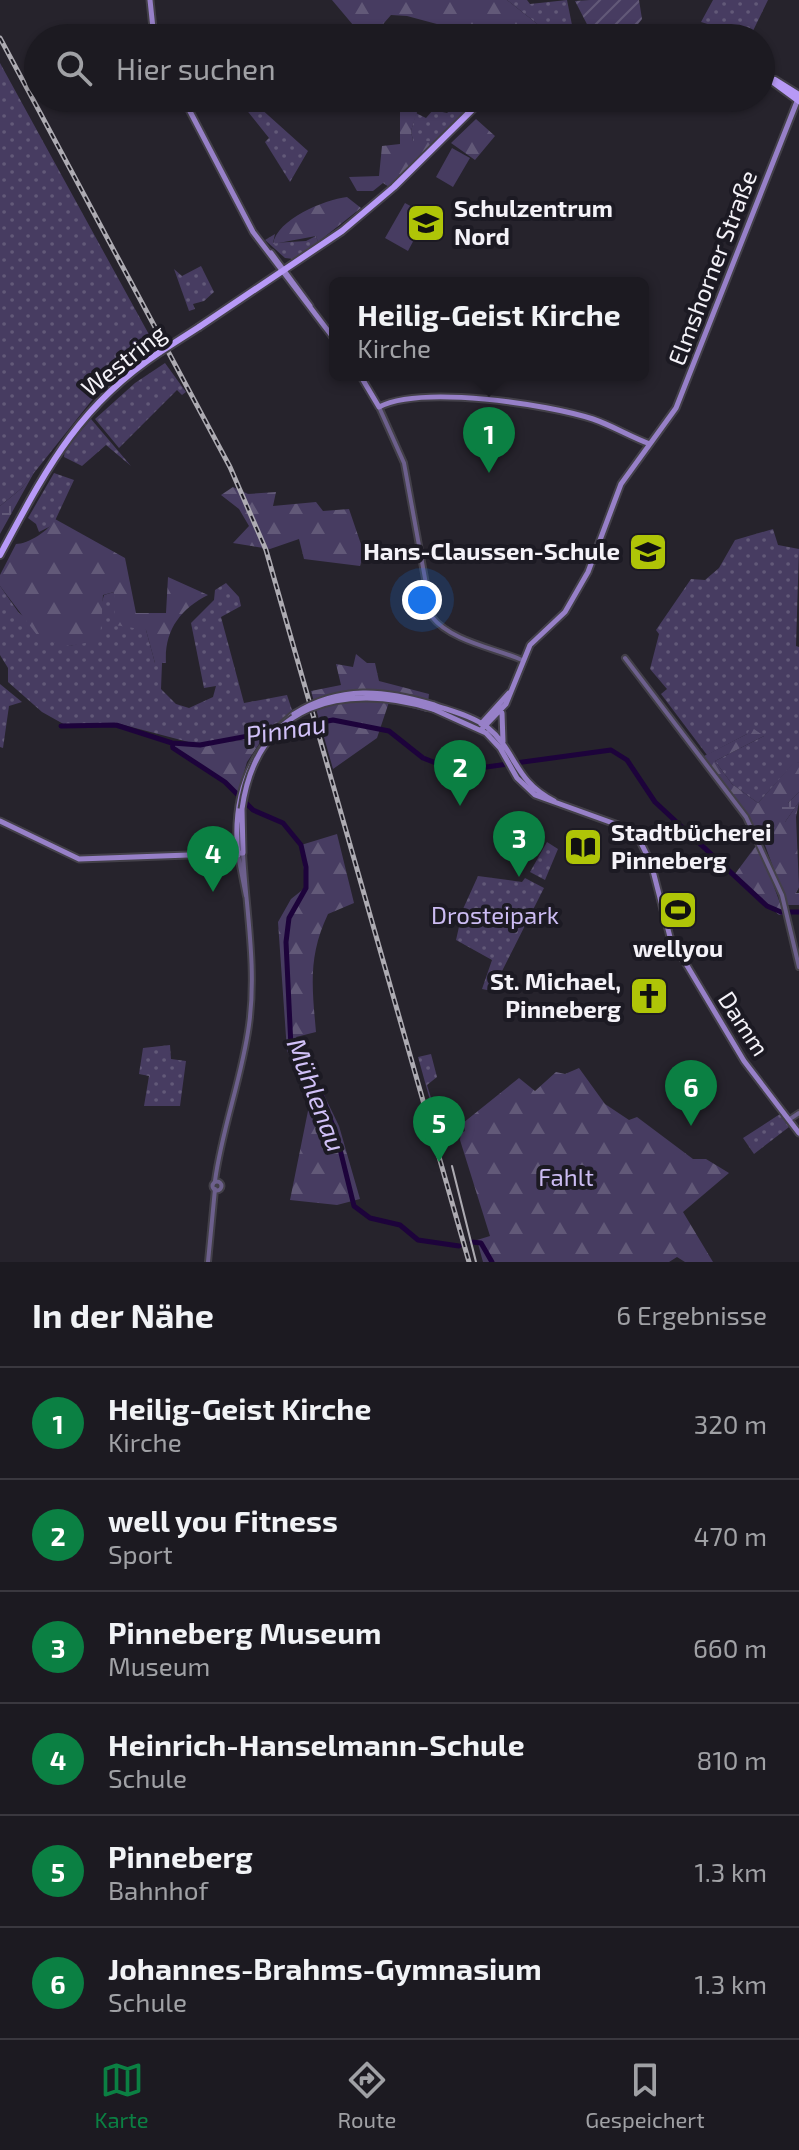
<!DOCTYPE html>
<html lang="de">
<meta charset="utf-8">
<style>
body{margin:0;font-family:"Exo 2",sans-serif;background:#29272e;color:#f1f3f6}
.you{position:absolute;left:422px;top:600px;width:28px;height:28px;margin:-20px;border:6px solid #fff;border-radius:50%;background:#1a73e8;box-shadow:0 0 0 12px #1a73e833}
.badge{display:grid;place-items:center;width:52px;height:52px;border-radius:50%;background:#0b8043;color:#fff;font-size:26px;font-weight:700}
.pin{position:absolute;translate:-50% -66px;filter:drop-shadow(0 2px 4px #0008)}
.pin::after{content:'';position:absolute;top:42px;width:28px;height:24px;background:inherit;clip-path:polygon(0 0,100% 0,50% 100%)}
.popup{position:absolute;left:329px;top:277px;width:320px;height:104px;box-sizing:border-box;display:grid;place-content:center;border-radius:12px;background:#1c1a21;filter:drop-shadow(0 2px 6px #0005);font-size:26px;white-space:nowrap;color:#a0a1a5}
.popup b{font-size:30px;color:#f1f3f6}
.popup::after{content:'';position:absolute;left:50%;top:100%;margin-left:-16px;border:16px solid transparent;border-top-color:#1c1a21}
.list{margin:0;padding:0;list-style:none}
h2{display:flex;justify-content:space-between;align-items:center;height:104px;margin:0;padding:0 32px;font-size:34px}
h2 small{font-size:26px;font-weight:400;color:#a0a1a5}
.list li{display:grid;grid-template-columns:52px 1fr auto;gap:24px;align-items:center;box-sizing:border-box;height:112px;padding:0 32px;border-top:2px solid #3a383f}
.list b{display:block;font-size:30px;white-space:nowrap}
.list p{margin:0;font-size:26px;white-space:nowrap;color:#a0a1a5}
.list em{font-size:26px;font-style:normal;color:#a0a1a5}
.icon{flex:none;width:44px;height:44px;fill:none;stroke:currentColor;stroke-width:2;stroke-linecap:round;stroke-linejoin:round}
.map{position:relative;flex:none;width:799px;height:1262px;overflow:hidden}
.search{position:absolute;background:#1c1a21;box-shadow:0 2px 6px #0004;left:24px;right:24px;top:24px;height:88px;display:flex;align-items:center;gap:20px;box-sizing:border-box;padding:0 28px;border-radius:44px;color:#a0a1a5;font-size:30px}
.sheet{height:776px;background:#1c1a21}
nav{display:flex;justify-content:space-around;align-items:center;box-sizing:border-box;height:112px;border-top:2px solid #3a383f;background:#1c1a21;font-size:22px;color:#a0a1a5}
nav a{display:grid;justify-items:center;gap:4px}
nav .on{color:#0b8043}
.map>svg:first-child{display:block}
.grass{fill:url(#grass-dots)}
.forest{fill:url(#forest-firs)}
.wetland{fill:url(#wetland-marsh)}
.garden{fill:url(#garden-furrows)}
.pitch{fill:#473c61}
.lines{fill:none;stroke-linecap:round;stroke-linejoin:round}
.river{stroke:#1d033b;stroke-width:5}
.tertiary-casing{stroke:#434049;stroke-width:8}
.secondary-casing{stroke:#434049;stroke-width:9}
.primary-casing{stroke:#434049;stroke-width:10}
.tertiary{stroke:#6d608d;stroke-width:4}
.secondary{stroke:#9780c8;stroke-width:5}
.primary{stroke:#b799f6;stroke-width:6}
.tram{stroke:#adabb2;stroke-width:2}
.rail-casing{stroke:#adabb2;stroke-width:5}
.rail{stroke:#1c1a23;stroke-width:2;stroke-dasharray:6;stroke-linecap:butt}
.secondary-bridge-casing{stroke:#434049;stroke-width:9;stroke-linecap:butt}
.primary-bridge-casing{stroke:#434049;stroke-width:10;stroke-linecap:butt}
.secondary-bridge{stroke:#9780c8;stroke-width:5}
.primary-bridge{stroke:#b799f6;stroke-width:6}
.labels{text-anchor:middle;stroke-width:8;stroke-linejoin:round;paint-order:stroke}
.poi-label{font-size:24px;font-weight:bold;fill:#f4f2f8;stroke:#1c1a23;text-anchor:start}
.street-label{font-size:24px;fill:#f4f2f8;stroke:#1c1a23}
.park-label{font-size:24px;fill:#ccbcf3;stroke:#1c1a23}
.water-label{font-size:26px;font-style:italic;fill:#d1c1f8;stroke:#1c1a23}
</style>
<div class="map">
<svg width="799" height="1262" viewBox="0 0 799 1262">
<defs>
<pattern id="grass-dots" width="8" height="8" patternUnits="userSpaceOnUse" patternTransform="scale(2)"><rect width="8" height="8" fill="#473c61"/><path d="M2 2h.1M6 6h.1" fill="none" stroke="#625978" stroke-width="1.8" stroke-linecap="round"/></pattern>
<pattern id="forest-firs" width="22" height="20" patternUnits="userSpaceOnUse" patternTransform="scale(2)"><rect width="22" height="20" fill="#473c61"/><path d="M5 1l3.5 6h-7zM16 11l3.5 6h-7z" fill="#625978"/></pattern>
<pattern id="wetland-marsh" width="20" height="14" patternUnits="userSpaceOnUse" patternTransform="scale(2)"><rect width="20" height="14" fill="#473c61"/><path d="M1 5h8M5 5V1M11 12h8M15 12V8" fill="none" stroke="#625978"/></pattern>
<pattern id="garden-furrows" width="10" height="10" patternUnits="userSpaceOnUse" patternTransform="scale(2)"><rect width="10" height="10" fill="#473c61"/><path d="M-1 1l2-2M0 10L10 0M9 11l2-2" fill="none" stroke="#625978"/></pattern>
</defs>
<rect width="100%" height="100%" fill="#26232c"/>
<path class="grass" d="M507 0H527L530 4 567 0 572 25 555 38Z
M713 0H768L750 37 701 22Z
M0 63 152 340 104 385 22 488 0 506Z
M237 98H249L308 151 290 182 265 142 269 138Z
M463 98H479L434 141H413L411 131 416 113 426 118 433 110 447 113Z
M275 234 273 243 306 241 316 236 318 242 294 259 285 258 265 240Z
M201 266 214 292 204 301 193 304 195 309 189 311 174 269 182 276Z
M165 363 186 392 182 395 177 390 119 448 95 419 135 383Z
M91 419 131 466 106 445 82 466 64 457 65 449Z
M54 473 74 480 53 525 39 532 36 524 28 518Z
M773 529 778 545 799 549 796 646 799 647V763L795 762 758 803 732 784 715 761 764 736 747 734 707 755 661 694 667 689 650 669 659 634 656 630 691 579 705 580 719 568 735 540Z
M226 583 239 597 241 606 221 617 244 703 287 695 292 710 263 738 200 745 120 724 67 726 42 712 8 682V668L0 655V586L19 613 70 646 91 640 104 595 114 592 146 630 155 663H162L161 689 176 704 189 708 213 697 216 686 204 688 191 623 214 600 215 590Z
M0 684 22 702 9 706 3 748 0 747Z
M547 842 558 849 545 880 530 872Z
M478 876 522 882 525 878 544 888 492 991 482 989 492 960 456 940 463 909Z
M170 1045 171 1059 186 1061 180 1106H144L149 1076 139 1074 143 1048Z
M431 1054 437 1077 427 1085 437 1117 445 1129H438L418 1057Z
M780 1114 789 1127 754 1154 743 1138Z"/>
<path class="forest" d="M332 0H507L555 38H489L407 16 391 15 371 38H364Z
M400 108 417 112 411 131 413 141H434L389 187 383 183 373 191H357L349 177 379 176 382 146 400 144Z
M476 119 495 136 475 160 451 143Z
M347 197 361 208 318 242 316 236 273 244C277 219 324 200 347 197Z
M233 487 248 494 276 492 273 506 316 502 323 511 349 509 364 553 360 566 304 559 299 539 270 549 233 543 249 526 239 509 221 495Z
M55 519 125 558 136 613H166L168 577 208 595C180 609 164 631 166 663H155L146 630 115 625 114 592 103 595 100 640 70 646 40 639 0 586V575L16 544C28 544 50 530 55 519Z
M356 654 367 663H375L379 681 429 694 427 712 389 702 377 738 333 769 311 691 341 685 336 664 353 667Z
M751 727 764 736 715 761 732 784 758 803 795 761 799 763V792L788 803 785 822 799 802 796 817 799 887 796 893H799V905H787L762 837 704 756 747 734Z
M263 738 247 762 237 796 225 782 173 748 172 743 200 745Z
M337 834 354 903 328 914C308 956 312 987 316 1032L296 1037 339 1126 360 1199 337 1205 290 1200 311 1096 287 1051 278 922 291 899 306 887 301 845Z
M758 843 784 914 779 915 735 874Z
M579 1068 605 1104 629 1120 637 1117 693 1159H706L729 1173 683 1212 713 1262H685L677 1257 669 1262H483L477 1240 490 1236 460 1140 461 1133 465 1131 463 1123 519 1078 535 1091 556 1072 565 1074Z"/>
<path class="wetland" d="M36 469 0 534V506L22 488Z
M799 792V802L785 822 767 810 778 798 788 803Z"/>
<path class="garden" d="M590 0H639L642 19 636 27 610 32 599 26 591 32 575 1Z"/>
<path class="pitch" d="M452 148 470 158 453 187 436 177Z
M405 203 427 215 408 251 385 238Z"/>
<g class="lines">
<path class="river" d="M61 726 116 725 172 743 200 745 333 720 389 731 423 758 457 771 611 750 627 760 655 802 767 906 781 912H799
M172 743 173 748 225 782 253 810 283 823 301 845 306 867V888L289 918 286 942 291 1047 322 1097 337 1137 354 1206 370 1218 400 1225 418 1240 459 1246
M472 1242 481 1243 492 1262"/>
<defs>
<path id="tertiary" d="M379 407 404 463 432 617C451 641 494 648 522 660
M625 658 746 817 782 895 799 967
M238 855 246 896
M790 1119 799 1113
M215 1181C222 1128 242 1078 249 1025 257 967 246 910 243 853
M212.5 1186a4.5 4.5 0 1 1 9 0a4.5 4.5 0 1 1-9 0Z
M208 1262 215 1189"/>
<path id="secondary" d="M150 0 154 38
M183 98 253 232 335 340
M271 253 310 306
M360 375 379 407C422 385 547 404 593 419 613 426 631 437 650 444
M434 705C451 711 472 716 487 727 517 751 513 780 554 801
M433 709 486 733 500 748 517 778 535 795 621 826 640 841 651 863 670 937 744 1061 799 1133
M502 713 503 742
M481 724 509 693
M481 730 506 704 530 645 565 612 588 572 621 484 676 408 798 99
M242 809 243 853
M0 821 79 859 243 853
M238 855C232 798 249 750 294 714"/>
<path id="primary" d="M606 38 648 34 696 38
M761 73 799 101
M775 80 799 95
M199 327 342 231 394 187 484 98
M0 555C46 470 77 407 160 352"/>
</defs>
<use href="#tertiary" class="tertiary-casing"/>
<use href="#secondary" class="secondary-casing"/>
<use href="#primary" class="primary-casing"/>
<use href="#tertiary" class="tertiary"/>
<use href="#secondary" class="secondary"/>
<use href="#primary" class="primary"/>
<path class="tram" d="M452 1166 476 1262"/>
<defs>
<path id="rail" d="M0 38 230 467 266 550 469 1262"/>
</defs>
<use href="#rail" class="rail-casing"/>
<use href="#rail" class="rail"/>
<defs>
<path id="secondary-bridge" d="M294 714C340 685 385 690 434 705
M242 809C257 703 343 681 433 709"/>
<path id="primary-bridge" d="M160 352 199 327"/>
</defs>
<use href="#secondary-bridge" class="secondary-bridge-casing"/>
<use href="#primary-bridge" class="primary-bridge-casing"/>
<use href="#secondary-bridge" class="secondary-bridge"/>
<use href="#primary-bridge" class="primary-bridge"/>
</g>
<defs>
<symbol id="school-square" viewBox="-11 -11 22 22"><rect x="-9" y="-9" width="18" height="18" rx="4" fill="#afc507" stroke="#1c1a23"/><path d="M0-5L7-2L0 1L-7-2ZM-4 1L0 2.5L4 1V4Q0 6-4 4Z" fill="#111"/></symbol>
<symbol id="library-square" viewBox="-11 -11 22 22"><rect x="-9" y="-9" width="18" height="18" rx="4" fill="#afc507" stroke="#1c1a23"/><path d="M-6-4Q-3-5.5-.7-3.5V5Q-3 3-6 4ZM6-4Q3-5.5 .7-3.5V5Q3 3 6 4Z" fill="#111"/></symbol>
<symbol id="stadium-square" viewBox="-11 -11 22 22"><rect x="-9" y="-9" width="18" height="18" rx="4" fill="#afc507" stroke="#1c1a23"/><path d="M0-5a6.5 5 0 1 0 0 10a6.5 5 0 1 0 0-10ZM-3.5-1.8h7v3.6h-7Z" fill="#111"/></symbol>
<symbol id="church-square" viewBox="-11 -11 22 22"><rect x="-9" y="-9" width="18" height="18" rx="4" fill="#afc507" stroke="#1c1a23"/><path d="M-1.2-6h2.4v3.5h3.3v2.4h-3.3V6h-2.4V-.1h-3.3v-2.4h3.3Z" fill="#111"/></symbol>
</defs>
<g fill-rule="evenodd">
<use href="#school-square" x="404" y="201" width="44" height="44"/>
<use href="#school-square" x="626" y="530" width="44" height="44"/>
<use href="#library-square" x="561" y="825" width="44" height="44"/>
<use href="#stadium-square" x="656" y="888" width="44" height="44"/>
<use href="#church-square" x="627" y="974" width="44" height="44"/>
</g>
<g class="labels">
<g class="poi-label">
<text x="454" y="217">Schulzentrum<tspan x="454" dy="28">Nord</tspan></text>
<text x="620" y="560" text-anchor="end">Hans-Claussen-Schule</text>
<text x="611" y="841">Stadtbücherei<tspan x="611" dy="28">Pinneberg</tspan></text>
<text x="678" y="957" text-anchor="middle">wellyou</text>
<text x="621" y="990" text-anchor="end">St. Michael,<tspan x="621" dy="28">Pinneberg</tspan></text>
</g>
<g class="street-label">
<text transform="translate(713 268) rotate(-69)" y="8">Elmshorner Straße</text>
<text transform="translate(124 361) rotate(-38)" y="8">Westring</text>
<text transform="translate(743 1024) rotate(57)" y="8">Damm</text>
</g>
<g class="park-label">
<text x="495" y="924">Drosteipark</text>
<text x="566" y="1186">Fahlt</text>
</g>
<g class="water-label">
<text transform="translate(286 730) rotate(-9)" y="9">Pinnau</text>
<text transform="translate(316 1095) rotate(69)" y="9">Mühlenau</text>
</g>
</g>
</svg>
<div class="you"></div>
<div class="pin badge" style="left:489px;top:473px">1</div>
<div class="popup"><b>Heilig-Geist Kirche</b>Kirche</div>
<div class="pin badge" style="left:460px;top:806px">2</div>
<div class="pin badge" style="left:519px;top:877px">3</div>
<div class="pin badge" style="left:213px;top:892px">4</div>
<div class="pin badge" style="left:439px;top:1162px">5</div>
<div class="pin badge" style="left:691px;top:1126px">6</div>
<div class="search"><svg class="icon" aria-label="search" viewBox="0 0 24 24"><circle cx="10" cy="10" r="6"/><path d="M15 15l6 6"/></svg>Hier suchen</div>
</div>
<section class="sheet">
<h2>In der Nähe<small>6 Ergebnisse</small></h2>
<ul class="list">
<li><span class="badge">1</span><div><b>Heilig-Geist Kirche</b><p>Kirche</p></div><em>320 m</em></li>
<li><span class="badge">2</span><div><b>well you Fitness</b><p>Sport</p></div><em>470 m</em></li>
<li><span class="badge">3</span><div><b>Pinneberg Museum</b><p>Museum</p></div><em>660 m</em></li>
<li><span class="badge">4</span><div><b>Heinrich-Hanselmann-Schule</b><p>Schule</p></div><em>810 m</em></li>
<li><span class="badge">5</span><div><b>Pinneberg</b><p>Bahnhof</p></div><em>1.3 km</em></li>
<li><span class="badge">6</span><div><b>Johannes-Brahms-Gymnasium</b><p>Schule</p></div><em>1.3 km</em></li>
</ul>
</section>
<nav>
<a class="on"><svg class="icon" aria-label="map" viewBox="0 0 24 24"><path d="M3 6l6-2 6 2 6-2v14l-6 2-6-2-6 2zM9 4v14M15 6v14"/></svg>Karte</a>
<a><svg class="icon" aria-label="directions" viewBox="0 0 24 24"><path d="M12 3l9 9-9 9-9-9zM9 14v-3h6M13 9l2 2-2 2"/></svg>Route</a>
<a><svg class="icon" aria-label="saved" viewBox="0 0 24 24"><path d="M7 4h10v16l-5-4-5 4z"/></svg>Gespeichert</a>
</nav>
